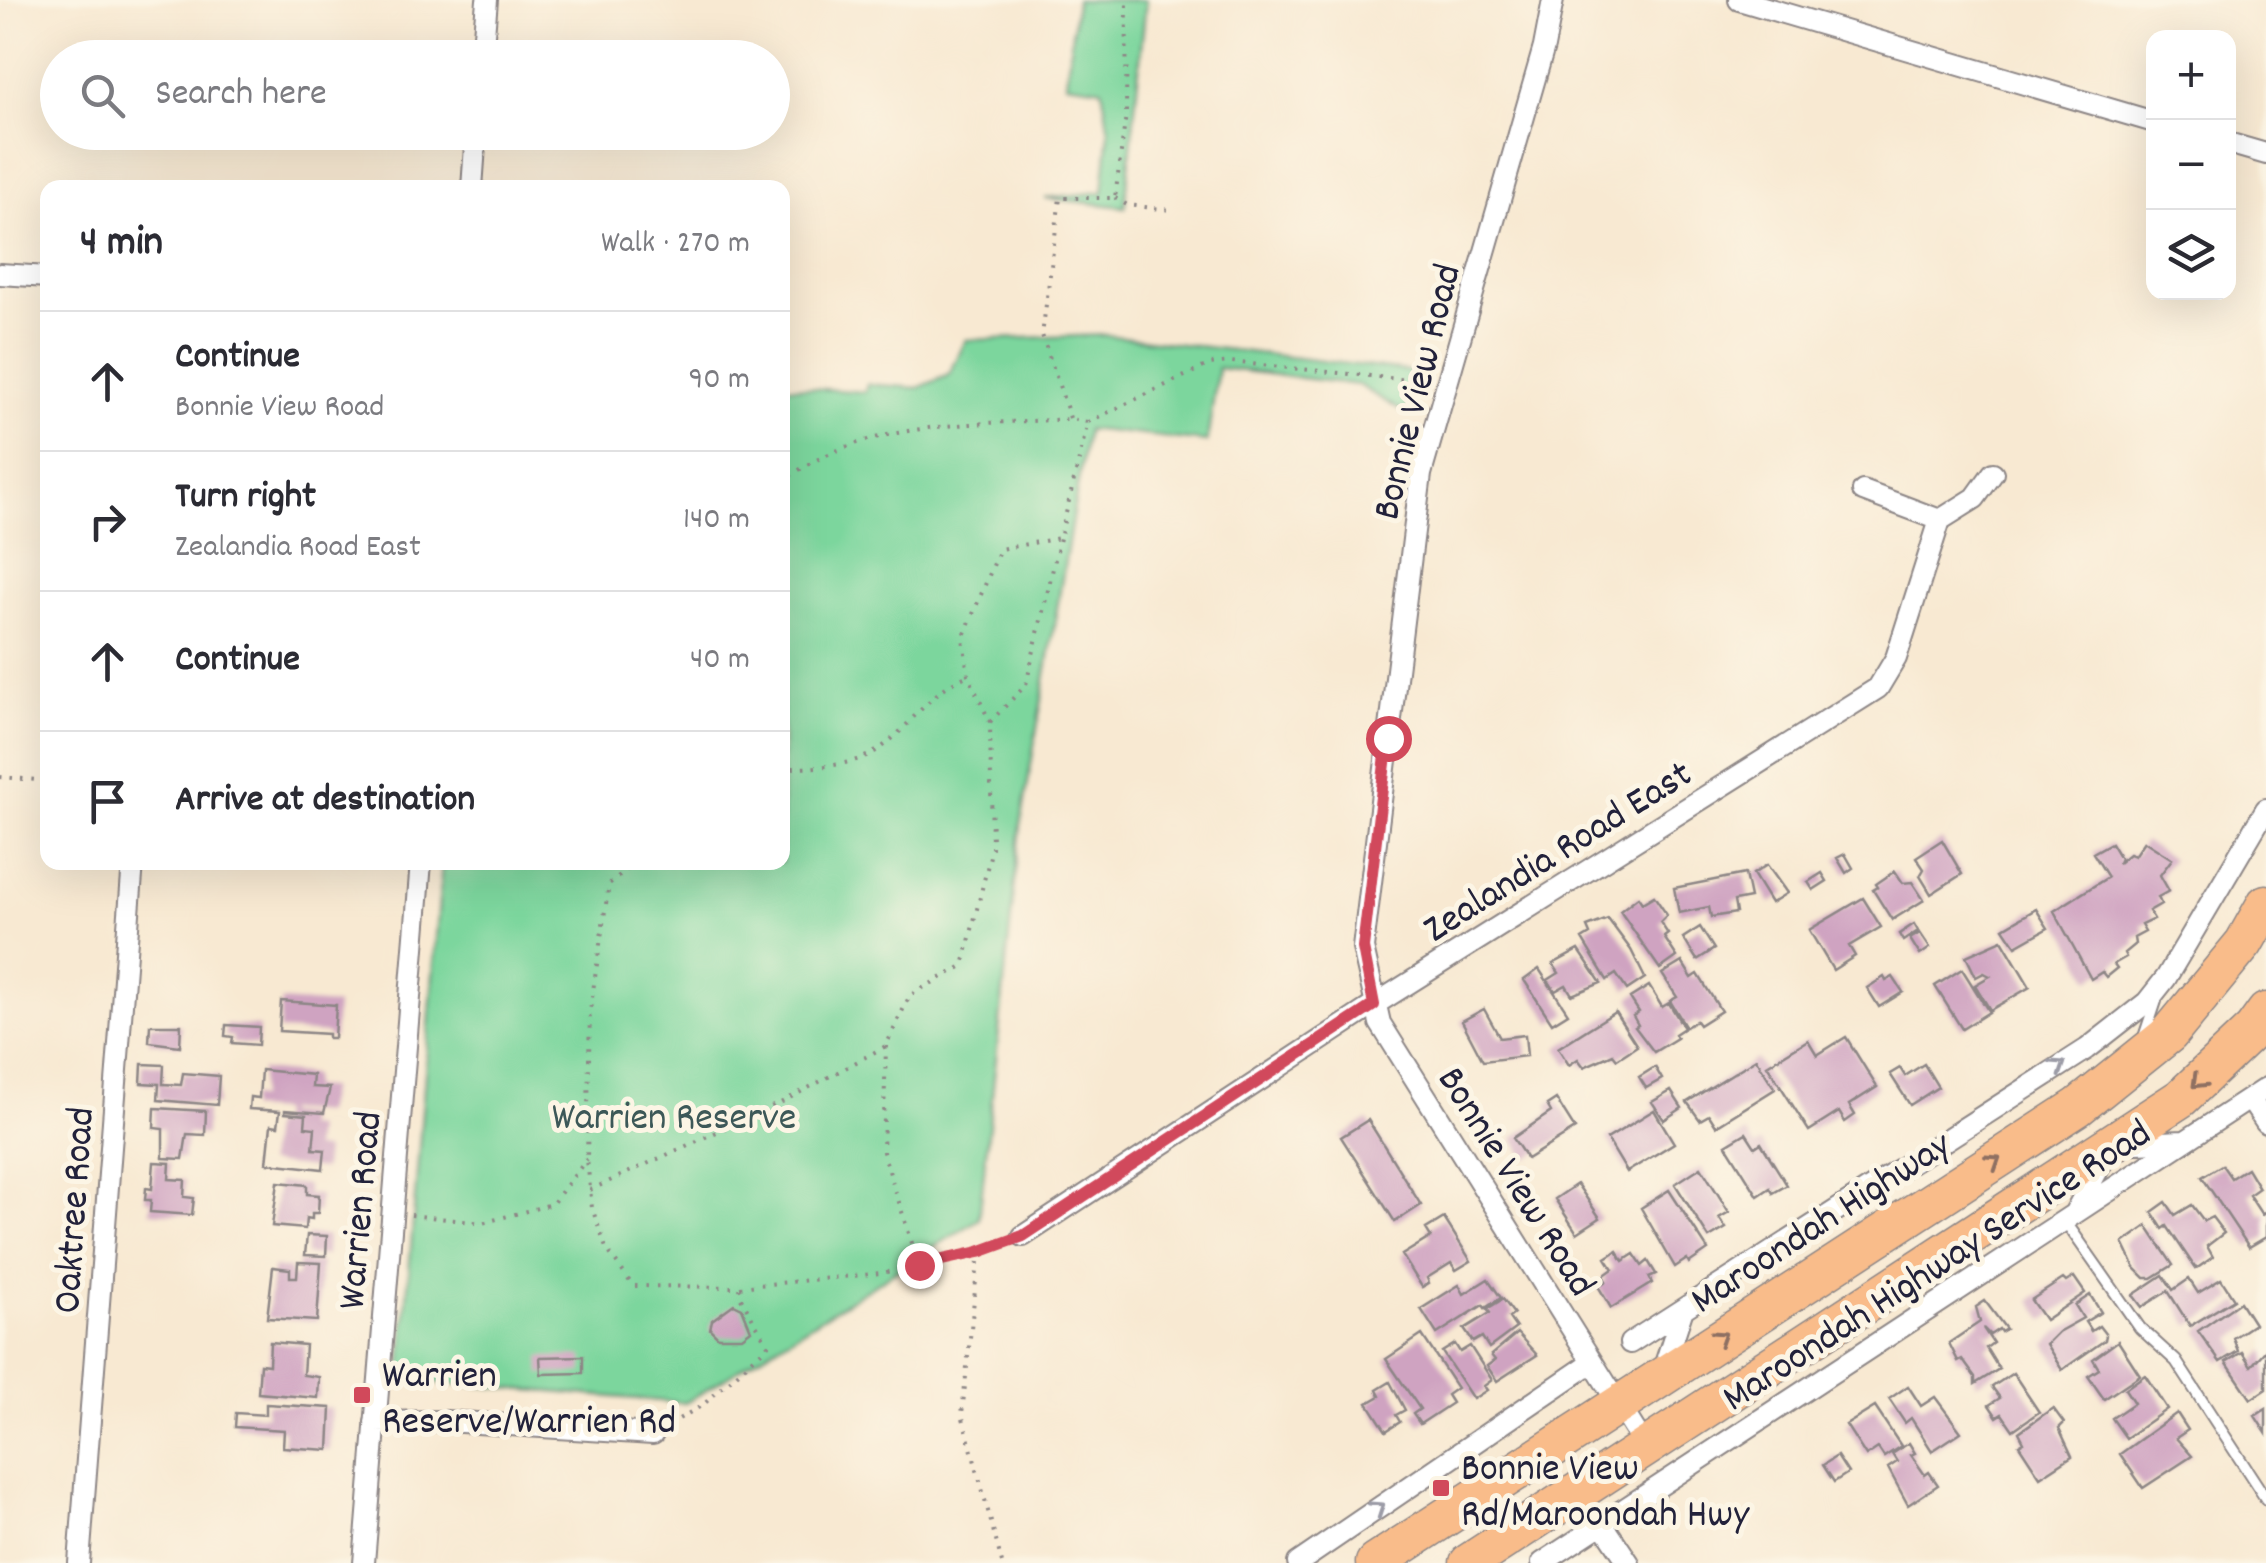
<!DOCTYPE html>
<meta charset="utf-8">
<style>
body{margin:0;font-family:Dekko,sans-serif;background:#f2f2f3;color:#2b2b33}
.controls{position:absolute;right:30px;top:30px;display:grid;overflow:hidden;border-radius:20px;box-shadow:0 10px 40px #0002}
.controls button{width:90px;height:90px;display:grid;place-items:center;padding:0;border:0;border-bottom:2px solid #e1e1e2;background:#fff;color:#2b2b33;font:50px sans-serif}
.stop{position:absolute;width:30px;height:30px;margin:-22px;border:8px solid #d1495b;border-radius:50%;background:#fff}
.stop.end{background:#d1495b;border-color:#fff;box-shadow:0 2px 10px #0008}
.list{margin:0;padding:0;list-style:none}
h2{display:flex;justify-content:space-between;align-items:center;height:130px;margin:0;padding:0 40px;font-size:42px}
h2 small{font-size:32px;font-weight:400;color:#7c7c81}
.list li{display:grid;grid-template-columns:65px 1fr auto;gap:30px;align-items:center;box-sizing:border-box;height:140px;padding:0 40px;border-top:2px solid #e1e1e2}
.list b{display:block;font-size:38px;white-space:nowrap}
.list p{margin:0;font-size:32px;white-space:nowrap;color:#7c7c81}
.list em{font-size:32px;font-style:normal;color:#7c7c81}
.icon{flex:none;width:55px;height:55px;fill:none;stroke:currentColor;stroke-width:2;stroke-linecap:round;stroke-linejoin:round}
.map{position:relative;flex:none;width:2266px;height:1563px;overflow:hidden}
.search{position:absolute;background:#fff;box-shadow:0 10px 40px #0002;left:40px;top:40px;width:750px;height:110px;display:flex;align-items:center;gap:25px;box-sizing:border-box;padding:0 35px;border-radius:55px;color:#7c7c81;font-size:38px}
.panel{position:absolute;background:#fff;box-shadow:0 10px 40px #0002;left:40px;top:180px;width:750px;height:690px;border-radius:20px}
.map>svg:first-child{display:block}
.green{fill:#7cd69d;stroke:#4f7c6c;stroke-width:2.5}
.building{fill:#cfa3c1}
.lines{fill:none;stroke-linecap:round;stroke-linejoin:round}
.lane-casing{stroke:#8d8686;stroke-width:14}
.street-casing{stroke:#8d8686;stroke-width:24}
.highway-casing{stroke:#8d8686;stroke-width:41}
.path{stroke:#8d8686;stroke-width:4;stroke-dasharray:2.5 8;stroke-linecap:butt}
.lane{stroke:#fff;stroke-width:10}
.street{stroke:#fff;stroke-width:20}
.highway{stroke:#f9bc8a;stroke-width:38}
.oneway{stroke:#9c9ca7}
.oneway2{stroke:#8e6f62}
.route{stroke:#d1495b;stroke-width:12}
.poi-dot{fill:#d1495b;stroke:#fcf5e5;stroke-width:4}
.labels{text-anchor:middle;stroke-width:10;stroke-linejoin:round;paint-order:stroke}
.street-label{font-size:40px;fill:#22223b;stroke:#fcf5e5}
.park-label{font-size:40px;fill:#3d5858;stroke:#fcf5e5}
.poi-label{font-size:40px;fill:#22223b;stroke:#fcf5e5;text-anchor:start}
</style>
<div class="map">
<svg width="2266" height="1563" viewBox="0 0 2266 1563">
<rect width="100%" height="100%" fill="#fcf5e5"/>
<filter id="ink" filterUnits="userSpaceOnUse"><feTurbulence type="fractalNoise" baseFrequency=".01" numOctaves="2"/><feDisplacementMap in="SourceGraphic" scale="20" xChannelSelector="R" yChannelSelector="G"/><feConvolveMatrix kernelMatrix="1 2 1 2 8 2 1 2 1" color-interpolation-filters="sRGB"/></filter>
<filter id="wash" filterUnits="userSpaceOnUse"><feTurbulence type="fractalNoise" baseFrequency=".0048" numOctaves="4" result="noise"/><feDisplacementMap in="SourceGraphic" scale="40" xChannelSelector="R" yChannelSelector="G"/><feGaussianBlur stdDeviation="2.25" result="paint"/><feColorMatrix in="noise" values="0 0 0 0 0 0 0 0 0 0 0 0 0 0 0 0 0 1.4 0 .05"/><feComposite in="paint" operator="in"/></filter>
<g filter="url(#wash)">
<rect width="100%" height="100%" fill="#f8e9d2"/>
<path class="green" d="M1076 0H1146L1125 207 1045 198 1103 192 1109 131 1102 88 1066 83Z
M1105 335 1416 372 1405 413 1358 385 1218 368 1207 442 1087 429 1021 824 979 1219 685 1403 407 1380 401 1371 442 863 782 862 783 386 865 392 867 384 918 388 949 375 966 340Z"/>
<g id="blocks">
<path class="building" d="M1942 840 1962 874 1931 894 1920 876 1924 869 1916 857Z
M2144 841 2172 859 2160 875 2169 891 2158 897 2161 904 2149 911 2154 919 2141 925 2145 932 2134 938 2135 944 2124 953 2126 957 2114 964 2117 968 2106 977 2102 972 2091 979 2054 911 2108 877 2093 853 2111 843 2120 858 2118 863 2129 854 2134 856Z
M1845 854 1853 868 1846 873 1837 858Z
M1767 865 1787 893 1771 903 1753 874Z
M1895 871 1903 883 1912 882 1924 900 1892 920 1873 890 1878 887 1876 884Z
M1822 873 1827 881 1813 890 1808 882Z
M1745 874 1750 898 1734 901 1736 913 1711 917 1709 907 1679 913 1674 888Z
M1654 896 1667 915 1660 922 1668 934 1664 937 1677 957 1660 969 1620 911 1638 897 1642 903Z
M1863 898 1881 927 1849 946 1855 956 1833 970 1809 930Z
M2036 909 2048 928 2016 946 2004 928Z
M1608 919 1631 950 1645 978 1627 990 1616 974 1607 980 1582 939 1590 934 1587 927Z
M1914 924 1918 931 1903 941 1899 934Z
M1700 927 1714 949 1697 960 1683 938Z
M1920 933 1930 948 1920 955 1910 939Z
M2002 940 2030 987 1990 1010 1975 985 1990 976 1984 973 1976 977 1966 956Z
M1579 950 1601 983 1572 995 1566 985 1555 991 1548 980 1559 973 1553 964Z
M1682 962 1692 978 1698 974 1721 1011 1699 1025 1696 1021 1686 1027 1670 1001 1677 997 1662 974Z
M1539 969 1568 1013 1552 1023 1524 980Z
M1962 969 1989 1012 1962 1029 1935 986Z
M1884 977 1886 981 1893 977 1903 992 1879 1007 1867 988Z
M1649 986 1662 1007 1669 1003 1684 1028 1675 1034 1677 1038 1654 1052 1635 1027 1638 1025 1633 1016 1639 1012 1630 998Z
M281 1001 336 1005 334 1038H328V1034L279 1031Z
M1484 1009 1500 1038 1525 1035 1527 1056 1483 1061 1462 1021Z
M1615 1012 1637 1046 1617 1059 1613 1054 1584 1067 1578 1059 1569 1065 1558 1048Z
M150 1025H181L180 1046 149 1042Z
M226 1025 259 1027 258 1045 232 1043 233 1037 225 1036Z
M1846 1037 1877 1087 1849 1105 1855 1115 1845 1122 1839 1112 1809 1131 1767 1065 1808 1040 1817 1055Z
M1756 1059 1775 1089 1716 1126 1709 1115 1700 1120 1687 1102Z
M142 1064 164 1065 163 1084 181 1085 183 1073 219 1076 217 1105 158 1100 159 1084 141 1083Z
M1924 1064 1938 1087 1910 1105 1890 1074 1900 1068 1905 1076Z
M1655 1067 1662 1079 1646 1088 1639 1077Z
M261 1070 313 1075 312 1087 330 1088 324 1113 285 1110V1113L306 1115 305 1127 315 1128 313 1149 325 1150 323 1169 267 1163 271 1125 278 1126 280 1111 249 1109 250 1097 259 1098Z
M1671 1091 1682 1108 1664 1120 1652 1102Z
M1556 1099 1575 1129 1527 1159 1513 1138 1551 1112 1547 1105Z
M155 1108 206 1111 205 1135 187 1134 183 1159 163 1158V1129L154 1128Z
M1654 1110 1674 1143 1627 1172 1607 1139Z
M1368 1120 1421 1205 1395 1222 1341 1137Z
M1746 1133 1755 1147 1761 1143 1787 1185 1773 1193 1770 1188 1758 1196 1726 1145Z
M154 1162 170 1163 169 1179 185 1180 184 1197 194 1198 192 1215 150 1212 151 1200H145L146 1188 152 1189Z
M2222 1165 2231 1178 2247 1168 2259 1188 2249 1195 2262 1215 2266 1212V1237L2249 1247 2202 1177Z
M1701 1167 1729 1212 1719 1218 1726 1228 1709 1238 1675 1184Z
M278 1182 307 1185V1194L319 1195 318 1213H312V1219L306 1218 305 1229 272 1226Z
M1577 1184 1600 1218 1577 1233 1555 1199Z
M1669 1190 1708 1250 1689 1263 1687 1259 1675 1267 1641 1208Z
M2166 1202 2175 1215 2192 1205 2204 1221 2212 1217 2224 1233 2207 1246 2213 1257 2196 1269 2167 1226 2163 1229 2152 1212Z
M1444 1218 1471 1261 1456 1270 1451 1263 1427 1278 1429 1283 1422 1287 1402 1255 1431 1237 1426 1229Z
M2147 1226 2173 1265 2152 1278H2145L2135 1268 2123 1243Z
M307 1235 327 1236 326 1256 305 1255Z
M1617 1251 1623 1261 1634 1254 1642 1266 1648 1261 1656 1274 1649 1277 1652 1283 1611 1308 1598 1286 1606 1281 1603 1276 1613 1269 1606 1258Z
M298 1262 321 1263 317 1321 267 1318 273 1267 290 1269V1277H297Z
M2163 1275 2173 1290 2189 1279 2198 1293 2221 1279 2234 1299 2190 1326 2168 1291 2142 1307 2133 1295Z
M2074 1277 2085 1293 2045 1320 2031 1300 2063 1279 2066 1282Z
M1488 1279 1501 1298 1485 1308 1483 1305 1437 1334 1421 1309 1459 1285 1464 1294Z
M2090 1295 2101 1312 2085 1322 2091 1331 2099 1326 2106 1335 2105 1340 2062 1370 2046 1344 2058 1332 2083 1318 2075 1305Z
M1503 1299 1514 1314 1509 1318 1516 1328 1489 1348 1482 1337 1473 1342 1464 1329 1490 1313 1487 1309Z
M1985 1301 2006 1329 2001 1332 1999 1329 1990 1335 1983 1328 1993 1343 1986 1348 1999 1369 1975 1384V1377L1962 1359 1958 1361 1949 1343 1980 1322 1976 1307Z
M2240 1302 2254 1324 2233 1338 2238 1351 2220 1362 2198 1331Z
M734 1304 742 1308 751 1330 742 1337H718L710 1329 712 1320Z
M1517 1333 1537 1355 1497 1381 1487 1366 1495 1360 1491 1355Z
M1422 1335 1457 1388 1447 1395 1452 1403 1420 1424 1413 1414 1420 1409 1386 1359Z
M2118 1341 2140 1375 2104 1399 2088 1376 2099 1369 2093 1359Z
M270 1342 305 1345 303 1375 319 1377 318 1398 258 1393 260 1364 269 1365Z
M1455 1344 1460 1352 1470 1346 1492 1380 1484 1386 1487 1390 1473 1399 1442 1352Z
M2266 1350V1389L2251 1399 2226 1362 2242 1352 2251 1366Z
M583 1356V1373L541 1374 540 1357Z
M2013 1373 2039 1412 2013 1430 2002 1414 1997 1417 1989 1405 2000 1398 1992 1387Z
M2145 1375 2167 1409 2126 1438 2112 1418 2134 1403 2125 1389Z
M1390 1382 1405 1410 1396 1415 1400 1422 1386 1431 1368 1403 1380 1396 1377 1390Z
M1908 1386 1921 1406 1935 1397 1961 1432 1932 1451 1911 1418 1905 1423 1889 1399Z
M266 1404 331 1408 329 1450 283 1447 284 1430 235 1427 236 1413 266 1415Z
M1875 1407 1901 1446 1884 1457 1878 1448 1866 1456 1846 1425Z
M2053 1408 2064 1423 2059 1428 2072 1456 2040 1477 2019 1445 2024 1442 2019 1432Z
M2266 1409V1433L2255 1416Z
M2177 1413 2188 1430 2176 1438 2192 1456 2143 1488 2120 1454Z
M1909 1443 1915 1453 1911 1455 1925 1475 1929 1472 1938 1485 1908 1505 1888 1468 1897 1462 1892 1454Z
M1837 1456 1848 1473 1834 1482 1823 1465Z"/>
</g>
</g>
<g filter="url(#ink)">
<use href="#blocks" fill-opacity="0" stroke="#8d8686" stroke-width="2.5"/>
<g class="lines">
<defs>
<path id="lane" d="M2144 1037 2156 1001
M2065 1221 2140 1328 2176 1361 2266 1499"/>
<path id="street" d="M1553 0 1544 47 1421 474 1363 948 1380 1023 1645 1446
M1739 0 2154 122
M482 58 487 0
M2228 143 2266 154
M472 188 476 132
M0 274 48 277
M1863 491 1940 520
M2250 1099 2266 1123
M2074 1214 2112 1144 2184 1141
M1023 1236 1374 1005 1878 688 1896 658 1940 520 1975 498 1993 473
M1630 1343 2087 1049 2147 1002 2166 978 2266 809
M1662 1373 1683 1309
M375 1422 445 1421 653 1434
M1602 1523 1629 1563
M79 1563 133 862
M364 1563 421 862
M1298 1563 1591 1363
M1542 1563 2266 1088"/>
<path id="highway" d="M1375 1563 2078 1107 2169 1034 2244 943 2266 904
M1469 1563 2181 1098 2253 1030 2266 1012"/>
</defs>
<use href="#lane" class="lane-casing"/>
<use href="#street" class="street-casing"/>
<use href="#highway" class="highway-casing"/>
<path class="path" d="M1115 198 1127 205 1171 210
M1070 418 1042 335 1060 198H1115L1126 114 1127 0
M1088 422 1210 364 1231 362 1429 382
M990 722 1026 685 1060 538
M782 768C815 768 855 767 882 747 912 725 931 689 967 676
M0 777 48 781
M636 862 609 884 590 1011 587 1159 592 1208 606 1248 633 1286 739 1287 882 1273 979 1252 962 1414 1002 1563
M886 1046 883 1152 919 1265
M590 1190 782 1102 886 1046 910 995 963 966 992 848 990 722 968 675 963 638 1000 549 1060 538 1088 422 1070 419C974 425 863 419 782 482
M411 1215 482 1223 552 1204 587 1159
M979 1252 1007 1242
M670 1424 703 1405 768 1345 740 1296 739 1288"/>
<use href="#lane" class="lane"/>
<use href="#street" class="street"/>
<use href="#highway" class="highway"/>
</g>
<defs><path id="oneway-chevron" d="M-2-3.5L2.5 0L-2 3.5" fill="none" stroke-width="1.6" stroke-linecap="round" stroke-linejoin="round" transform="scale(2.5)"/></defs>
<g class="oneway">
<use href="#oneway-chevron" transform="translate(2059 1066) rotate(-33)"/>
<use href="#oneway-chevron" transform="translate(1378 1508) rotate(-34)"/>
</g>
<g class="oneway2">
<use href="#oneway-chevron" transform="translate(2198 1082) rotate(136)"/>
<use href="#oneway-chevron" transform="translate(1994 1161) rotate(-33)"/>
<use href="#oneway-chevron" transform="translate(1720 1337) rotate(-33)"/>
</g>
</g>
<g class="lines" filter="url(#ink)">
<path class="route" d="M919 1265 979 1252 1023 1236 1374 1005 1363 948 1388 738"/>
</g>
<g class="poi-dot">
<rect x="352" y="1385" width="20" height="20" rx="5"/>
<rect x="1431" y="1478" width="20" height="20" rx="5"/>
</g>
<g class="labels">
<g class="street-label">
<text transform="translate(1414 391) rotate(-76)" y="14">Bonnie View Road</text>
<text transform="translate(1556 849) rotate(-32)" y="14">Zealandia Road East</text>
<text transform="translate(1519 1180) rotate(58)" y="14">Bonnie View Road</text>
<text transform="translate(71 1210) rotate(-86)" y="14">Oaktree Road</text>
<text transform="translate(357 1210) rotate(-85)" y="14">Warrien Road</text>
<text transform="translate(1819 1220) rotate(-33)" y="14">Maroondah Highway</text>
<text transform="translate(1935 1263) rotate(-33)" y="14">Maroondah Highway Service Road</text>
</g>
<g class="park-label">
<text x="674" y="1128">Warrien Reserve</text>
</g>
<g class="poi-label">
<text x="382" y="1386">Warrien<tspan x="382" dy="46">Reserve/Warrien Rd</tspan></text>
<text x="1461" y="1479">Bonnie View<tspan x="1461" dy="46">Rd/Maroondah Hwy</tspan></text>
</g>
</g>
</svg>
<div class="controls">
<button>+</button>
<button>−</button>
<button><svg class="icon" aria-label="layers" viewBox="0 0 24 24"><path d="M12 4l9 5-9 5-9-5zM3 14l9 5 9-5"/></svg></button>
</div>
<div class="stop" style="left:1388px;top:738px"></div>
<div class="stop end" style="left:919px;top:1265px"></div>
<div class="search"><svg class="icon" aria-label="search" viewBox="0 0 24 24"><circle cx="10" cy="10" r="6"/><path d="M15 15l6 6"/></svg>Search here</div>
<section class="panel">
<h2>4 min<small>Walk · 270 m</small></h2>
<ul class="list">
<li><svg class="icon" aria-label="ahead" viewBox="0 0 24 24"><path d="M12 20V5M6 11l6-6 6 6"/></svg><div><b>Continue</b><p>Bonnie View Road</p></div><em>90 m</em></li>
<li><svg class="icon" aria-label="right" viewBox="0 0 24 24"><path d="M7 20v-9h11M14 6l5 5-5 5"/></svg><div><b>Turn right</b><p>Zealandia Road East</p></div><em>140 m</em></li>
<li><svg class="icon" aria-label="ahead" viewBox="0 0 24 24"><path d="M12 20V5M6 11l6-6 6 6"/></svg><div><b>Continue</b></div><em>40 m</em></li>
<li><svg class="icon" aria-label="arrive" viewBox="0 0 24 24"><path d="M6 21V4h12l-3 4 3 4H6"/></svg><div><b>Arrive at destination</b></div></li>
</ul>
</section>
</div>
